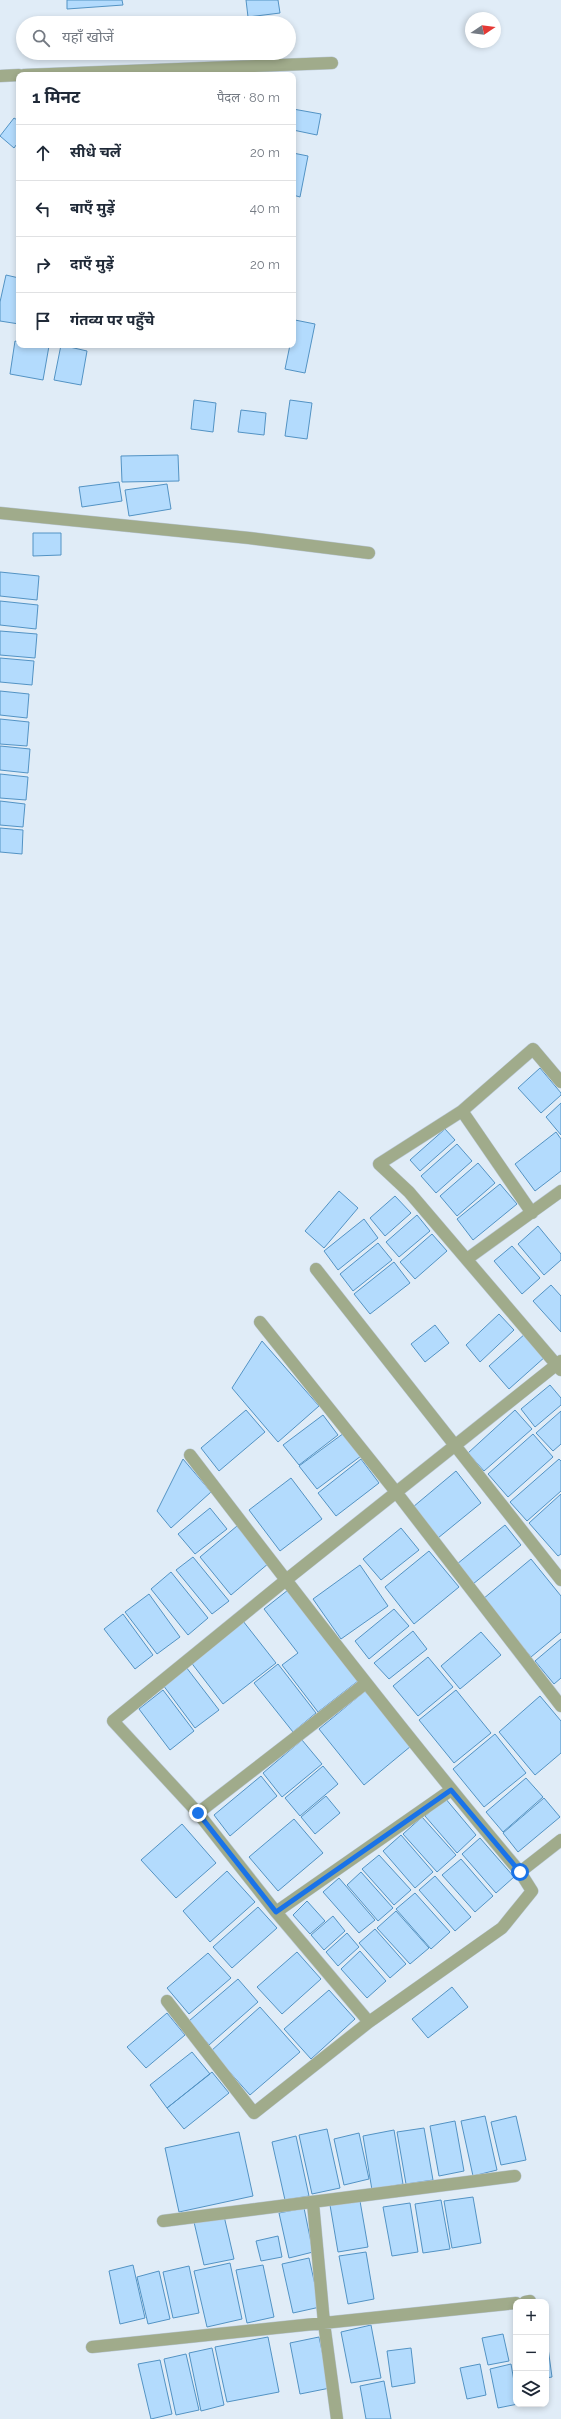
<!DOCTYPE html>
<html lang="hi">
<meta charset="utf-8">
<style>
body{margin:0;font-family:Raleway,"Noto Sans Devanagari",sans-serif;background:#f2f2f3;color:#1f2937}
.controls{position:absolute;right:12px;bottom:12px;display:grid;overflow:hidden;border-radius:8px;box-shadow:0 2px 6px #0003}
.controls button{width:36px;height:36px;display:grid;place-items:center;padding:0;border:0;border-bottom:1px solid #e0e1e3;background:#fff;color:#1f2937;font:20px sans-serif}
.compass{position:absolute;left:465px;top:12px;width:36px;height:36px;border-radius:50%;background:#fff;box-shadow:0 2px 6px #0003;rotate:77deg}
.stop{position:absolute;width:12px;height:12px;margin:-9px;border:3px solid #1a73e8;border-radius:50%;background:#fff}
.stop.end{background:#1a73e8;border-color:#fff;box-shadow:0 1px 4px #0008}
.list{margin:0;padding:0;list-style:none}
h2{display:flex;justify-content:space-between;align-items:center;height:52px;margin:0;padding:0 16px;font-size:17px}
h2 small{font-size:13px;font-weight:400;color:#747a83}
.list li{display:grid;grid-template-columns:26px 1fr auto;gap:12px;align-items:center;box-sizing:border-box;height:56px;padding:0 16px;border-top:1px solid #e0e1e3}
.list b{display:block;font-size:15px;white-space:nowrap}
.list em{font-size:13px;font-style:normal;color:#747a83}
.icon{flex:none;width:22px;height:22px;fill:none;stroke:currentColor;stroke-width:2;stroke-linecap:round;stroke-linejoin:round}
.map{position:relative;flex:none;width:561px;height:2419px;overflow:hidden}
.search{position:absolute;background:#fff;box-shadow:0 2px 6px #0003;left:16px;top:16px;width:280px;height:44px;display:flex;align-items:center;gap:10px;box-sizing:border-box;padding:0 14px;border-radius:22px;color:#747a83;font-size:15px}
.panel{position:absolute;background:#fff;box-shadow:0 2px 6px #0003;left:16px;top:72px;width:280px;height:276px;border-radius:8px}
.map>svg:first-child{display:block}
.building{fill:#b3dbfd;stroke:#5393c4}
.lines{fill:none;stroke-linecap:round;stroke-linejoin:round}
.minor-casing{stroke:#b9c7d4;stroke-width:13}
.minor{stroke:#a0ab8b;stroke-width:12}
.route{stroke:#1a73e8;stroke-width:5}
</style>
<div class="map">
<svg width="561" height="2419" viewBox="0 0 561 2419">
<rect width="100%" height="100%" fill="#e0ecf7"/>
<path class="building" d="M67 0H122L123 5 67 9Z
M246 0H278L280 13 248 17Z
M293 109 321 114 317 135 293 130Z
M14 118 19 121V141L14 148 0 136Z
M293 153 308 156 300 197 293 195Z
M6 275 19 278V324L0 321V302Z
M295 320 315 324 305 373 285 369 290 345H293Z
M15 341 19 342V345L49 346 43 380 10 374Z
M61 345 87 351 81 385 54 380Z
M194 400 216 403 213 432 191 429Z
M290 400 312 403 307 439 285 436Z
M241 410 266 413 264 435 238 432Z
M178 455 179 481 122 482 121 456Z
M119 482 122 501 82 507 79 487Z
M167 484 171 509 129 516 125 490Z
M33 533H61V555L33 556Z
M0 572 39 576 37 600 0 596Z
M0 601 38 605 36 629 0 625Z
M0 631 37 634 35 658 0 655Z
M0 658 34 661 32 685 0 682Z
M0 691 29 694 27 718 0 715Z
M0 719 29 722 27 746 0 744Z
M0 746 30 749 28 773 0 770Z
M0 774 28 777 26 800 0 798Z
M0 801 25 804 23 827 0 825Z
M0 828 23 830 22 854 0 852Z
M540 1068 561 1093V1095L541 1113 518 1088Z
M561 1103V1135L546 1117Z
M445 1129 455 1140 420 1171 410 1160Z
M556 1132 561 1139V1171L535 1191 515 1164Z
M457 1144 472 1161 436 1193 421 1176Z
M478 1163 495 1183 457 1216 440 1196Z
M500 1184 517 1204 473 1240 457 1219Z
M339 1191 358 1208 324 1248 305 1231Z
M395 1196 411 1213 385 1236 370 1218Z
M417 1215 430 1231 399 1257 386 1242Z
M364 1219 378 1238 338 1270 324 1251Z
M538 1226 561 1254V1260L544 1275 518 1244Z
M432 1234 447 1251 415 1279 400 1262Z
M378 1243 392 1260 353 1291 340 1274Z
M512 1246 540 1278 522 1294 494 1261Z
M394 1262 410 1283 370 1314 354 1294Z
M551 1285 561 1296V1332L533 1301Z
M499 1314 514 1330 480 1362 466 1345Z
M435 1325 449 1343 425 1362 411 1344Z
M526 1333 546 1356 509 1389 489 1366Z
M262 1341 319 1406 278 1442 232 1388Z
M550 1385 561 1398V1405L535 1427 521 1409Z
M246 1410 265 1432 219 1471 201 1448Z
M515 1410 532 1429 484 1471 468 1453Z
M561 1411V1444L553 1451 536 1433Z
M323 1415 338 1435 299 1465 283 1445Z
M344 1433 361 1456 317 1489 299 1466Z
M533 1434 553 1457 508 1497 488 1474Z
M183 1459 211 1492 171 1528 157 1511Z
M361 1459 379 1483 336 1516 318 1493Z
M559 1459 561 1461V1491L527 1521 510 1502Z
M456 1471 481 1503 438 1538 413 1507Z
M291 1478 322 1519 280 1551 249 1510Z
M561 1494V1554L558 1556 529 1523Z
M210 1508 227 1529 195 1554 178 1534Z
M505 1525 521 1545 473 1584 457 1564Z
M237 1526 269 1563 231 1595 200 1557Z
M401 1528 419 1550 381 1580 363 1559Z
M429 1551 459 1587 414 1624 385 1587Z
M193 1557 229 1601 212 1614 176 1570Z
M531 1559 561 1596V1632L531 1657 483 1599Z
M360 1565 388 1606 341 1639 313 1599Z
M171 1572 208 1618 188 1635 151 1589Z
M288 1590 358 1681 318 1712 282 1665 298 1653 264 1609Z
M149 1594 180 1637 157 1654 125 1612Z
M394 1609 409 1626 369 1659 355 1641Z
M123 1614 153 1655 135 1669 104 1629Z
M243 1621 276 1663 223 1704 190 1661Z
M413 1631 427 1649 389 1679 374 1663Z
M481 1632 501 1655 460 1689 441 1666Z
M561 1639V1678L554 1684 535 1661Z
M428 1657 453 1687 418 1716 393 1686Z
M278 1664 316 1713 293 1732 254 1683Z
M186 1667 219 1710 195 1728 163 1685Z
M163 1690 194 1731 170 1750 139 1709Z
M456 1690 491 1733 454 1763 419 1720Z
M365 1691 411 1746 364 1785 319 1729Z
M540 1696 561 1721V1753L535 1775 499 1732Z
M495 1734 526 1773 484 1807 453 1769Z
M302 1740 322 1764 282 1797 263 1773Z
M323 1766 338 1784 300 1816 285 1798Z
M261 1776 277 1796 230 1836 214 1815Z
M526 1778 543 1797 503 1832 486 1812Z
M326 1796 340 1813 315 1834 301 1817Z
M445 1798 476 1835 457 1853 425 1816Z
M544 1798 560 1817 518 1852 503 1833Z
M422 1817 456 1855 437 1872 403 1834Z
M294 1819 323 1853 278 1891 249 1857Z
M182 1824 216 1863 176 1898 141 1860Z
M401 1835 433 1872 415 1888 383 1851Z
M480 1838 514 1877 496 1893 462 1854Z
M379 1855 411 1890 394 1905 362 1869Z
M461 1859 493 1896 475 1912 442 1875Z
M227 1871 255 1902 210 1942 183 1911Z
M361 1872 393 1908 378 1921 347 1885Z
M435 1876 471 1917 455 1931 419 1890Z
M339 1878 375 1920 359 1933 323 1892Z
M415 1893 450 1932 431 1949 396 1909Z
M307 1901 325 1921 310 1934 293 1915Z
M258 1907 277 1928 232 1968 213 1947Z
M396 1911 429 1948 410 1964 377 1928Z
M333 1916 345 1931 324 1950 311 1935Z
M375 1929 406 1964 390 1978 359 1943Z
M347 1933 359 1947 338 1966 326 1952Z
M360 1951 386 1981 367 1998 341 1969Z
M297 1952 321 1979 282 2014 257 1987Z
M208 1953 231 1978 189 2014 167 1988Z
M238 1979 258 2002 209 2045 189 2021Z
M452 1987 468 2007 428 2038 412 2019Z
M329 1990 355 2019 311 2059 284 2029Z
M260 2007 300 2052 250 2095 211 2051Z
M167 2013 185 2035 146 2068 127 2047Z
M192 2052 210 2074 167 2108 150 2085Z
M212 2072 229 2093 184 2129 167 2108Z
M485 2116 497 2170 473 2176 461 2121Z
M516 2116 526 2160 501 2165 491 2122Z
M455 2121 464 2171 439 2176 430 2126Z
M424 2128 433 2180 406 2184 397 2132Z
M327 2129 340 2188 312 2194 299 2135Z
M394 2130 403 2184 372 2190 363 2136Z
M239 2132 253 2196 179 2212 165 2148Z
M359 2133 369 2179 344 2185 334 2139Z
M296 2136 309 2196 285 2200 272 2142Z
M473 2197 481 2243 452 2248 444 2201Z
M441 2200 450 2249 423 2253 415 2204Z
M360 2201 368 2247 338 2252 330 2205Z
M410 2203 418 2252 392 2256 383 2207Z
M304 2208 313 2252 289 2258 279 2213Z
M224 2216 234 2259 204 2265 194 2222Z
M278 2236 282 2257 261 2261 256 2241Z
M366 2252 374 2299 348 2304 339 2256Z
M309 2258 320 2307 293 2313 282 2264Z
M230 2263 242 2319 207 2327 194 2271Z
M133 2265 145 2318 120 2324 109 2271Z
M263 2265 274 2317 247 2323 236 2270Z
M189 2266 199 2313 173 2318 163 2272Z
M159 2271 170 2319 148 2324 137 2277Z
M371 2325 381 2378 351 2383 341 2332Z
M546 2333 552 2377 546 2378Z
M503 2334 509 2361 488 2365 482 2338Z
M268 2337 279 2392 227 2402 215 2347Z
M319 2337 330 2388 300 2394 290 2343Z
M212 2348 224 2405 201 2411 189 2353Z
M411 2348 415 2383 392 2387 387 2351Z
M186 2354 199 2410 176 2415 164 2359Z
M160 2360 172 2414 151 2419 138 2364Z
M480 2364 486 2395 467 2399 460 2368Z
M511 2364 518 2404 498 2408 490 2369Z
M384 2381 391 2419H366L360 2386Z"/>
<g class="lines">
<defs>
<path id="minor" d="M24 75 332 63
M0 76 19 75
M0 513 249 538 369 553
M561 1082 533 1049 462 1111 379 1164 409 1192 561 1370
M462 1111 532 1213
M467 1259 561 1191
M316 1269 561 1580
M260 1322 396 1492 561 1706
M190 1455C298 1596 406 1737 520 1872
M198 1813 366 1683
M276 1912 451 1790
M167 2001 254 2113 369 2022 502 1928 532 1891 520 1872 561 1840
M369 2022 276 1912 198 1813 113 1721 286 1580 561 1361
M313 2203 324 2323 337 2419
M163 2221 515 2176
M525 2302 530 2301
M92 2347 516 2303"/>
</defs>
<use href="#minor" class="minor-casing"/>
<use href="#minor" class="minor"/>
</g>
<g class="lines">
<path class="route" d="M198 1813 276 1912 451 1790 520 1872"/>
</g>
</svg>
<div class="controls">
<button>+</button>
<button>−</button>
<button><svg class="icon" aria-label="layers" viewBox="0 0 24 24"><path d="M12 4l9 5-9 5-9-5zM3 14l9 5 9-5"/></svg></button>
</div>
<svg class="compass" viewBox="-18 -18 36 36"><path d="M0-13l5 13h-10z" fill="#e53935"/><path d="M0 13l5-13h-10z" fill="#747a83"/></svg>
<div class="stop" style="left:520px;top:1872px"></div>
<div class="stop end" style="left:198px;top:1813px"></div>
<div class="search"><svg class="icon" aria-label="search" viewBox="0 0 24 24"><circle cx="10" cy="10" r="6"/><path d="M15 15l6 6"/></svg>यहाँ खोजें</div>
<section class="panel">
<h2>1 मिनट<small>पैदल · 80 m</small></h2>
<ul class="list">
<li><svg class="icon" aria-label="ahead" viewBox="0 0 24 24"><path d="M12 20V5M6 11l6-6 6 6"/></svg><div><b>सीधे चलें</b></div><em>20 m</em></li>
<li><svg class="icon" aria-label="left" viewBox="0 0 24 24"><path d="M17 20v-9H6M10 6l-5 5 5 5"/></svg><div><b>बाएँ मुड़ें</b></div><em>40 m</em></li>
<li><svg class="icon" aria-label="right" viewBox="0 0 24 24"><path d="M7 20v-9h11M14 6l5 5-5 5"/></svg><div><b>दाएँ मुड़ें</b></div><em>20 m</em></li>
<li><svg class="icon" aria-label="arrive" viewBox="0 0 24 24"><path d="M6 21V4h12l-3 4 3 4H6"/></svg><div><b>गंतव्य पर पहुँचे</b></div></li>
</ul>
</section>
</div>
